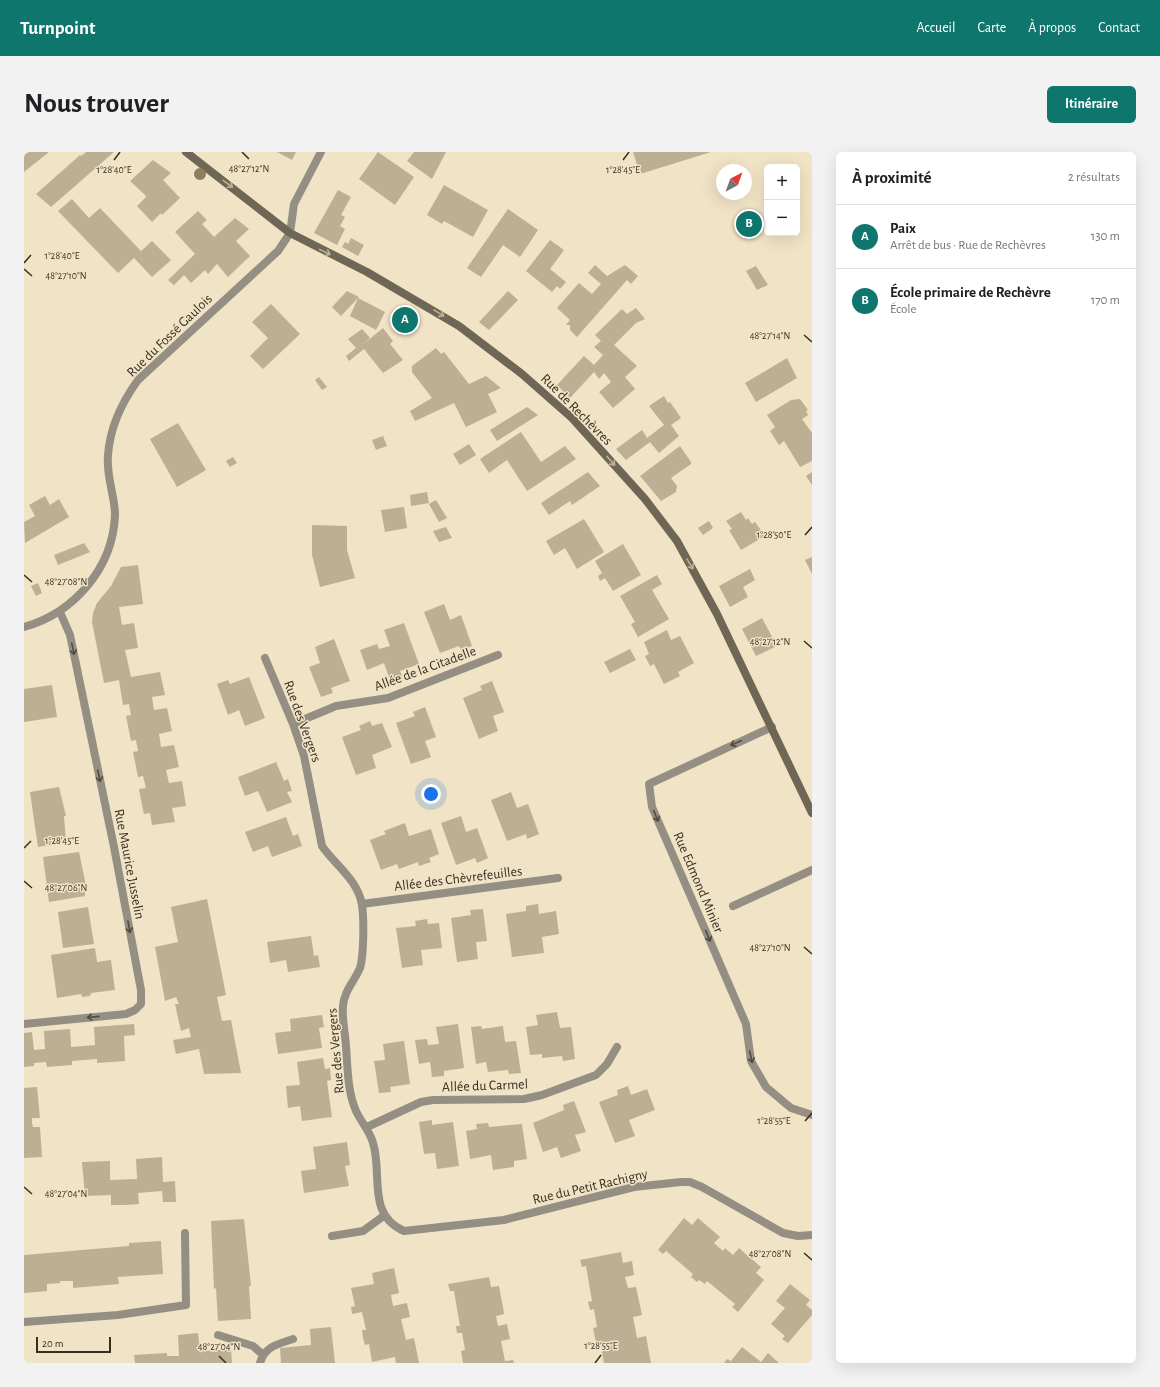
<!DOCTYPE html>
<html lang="fr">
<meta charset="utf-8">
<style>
body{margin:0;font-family:"Alegreya Sans",sans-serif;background:#f2f2f2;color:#202124}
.controls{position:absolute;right:12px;top:12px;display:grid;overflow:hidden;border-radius:6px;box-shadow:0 4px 16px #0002}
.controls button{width:36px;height:36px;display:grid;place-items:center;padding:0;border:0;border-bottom:1px solid #e0e0e0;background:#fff;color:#202124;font:20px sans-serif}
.compass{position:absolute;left:692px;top:12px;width:36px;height:36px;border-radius:50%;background:#fff;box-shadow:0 4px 16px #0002;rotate:41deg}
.scale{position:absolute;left:12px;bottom:10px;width:75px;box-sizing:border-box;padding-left:4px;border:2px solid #352f24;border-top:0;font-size:11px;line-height:14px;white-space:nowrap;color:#352f24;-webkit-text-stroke:3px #f1e3c5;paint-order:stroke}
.you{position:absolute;left:407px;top:642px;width:14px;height:14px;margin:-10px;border:3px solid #fff;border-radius:50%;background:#1a73e8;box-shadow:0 0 0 6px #1a73e833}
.badge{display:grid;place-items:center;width:26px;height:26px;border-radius:50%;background:#0f766e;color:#fff;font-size:13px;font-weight:700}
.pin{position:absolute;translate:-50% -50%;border:2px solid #fff;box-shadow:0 1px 4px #0006}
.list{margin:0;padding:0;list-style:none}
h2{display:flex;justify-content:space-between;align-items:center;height:52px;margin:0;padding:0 16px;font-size:17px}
h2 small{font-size:13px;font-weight:400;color:#757577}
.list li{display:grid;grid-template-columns:26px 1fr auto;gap:12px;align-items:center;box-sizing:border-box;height:64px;padding:0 16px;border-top:1px solid #e0e0e0}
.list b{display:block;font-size:15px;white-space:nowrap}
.list p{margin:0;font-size:13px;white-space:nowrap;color:#757577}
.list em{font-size:13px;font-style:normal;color:#757577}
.map{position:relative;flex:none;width:788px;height:1211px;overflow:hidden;border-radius:6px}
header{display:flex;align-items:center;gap:24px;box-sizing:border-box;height:56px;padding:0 20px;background:#0f766e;color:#fff}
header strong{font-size:19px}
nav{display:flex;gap:22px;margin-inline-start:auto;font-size:14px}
.intro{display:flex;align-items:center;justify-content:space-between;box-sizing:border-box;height:96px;padding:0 24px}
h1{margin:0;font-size:28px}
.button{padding:10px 18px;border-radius:6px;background:#0f766e;color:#fff;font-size:14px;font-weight:700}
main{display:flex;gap:24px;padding:0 24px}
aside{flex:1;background:#fff;border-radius:6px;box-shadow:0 4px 16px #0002}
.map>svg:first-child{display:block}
.building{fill:#bdaf93}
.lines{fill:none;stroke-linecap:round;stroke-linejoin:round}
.lane{stroke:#958f83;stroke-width:8}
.street{stroke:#958f83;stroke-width:8}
.secondary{stroke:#6f6755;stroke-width:8}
.tree{fill:#8d7f5c}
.oneway{stroke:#bdb198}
.oneway2{stroke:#524c40}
.ticks{fill:none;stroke:#352f24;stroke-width:1.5}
.labels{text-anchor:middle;stroke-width:3;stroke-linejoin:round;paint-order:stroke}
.street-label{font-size:14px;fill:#352f24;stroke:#f1e3c5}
.ticks-label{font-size:10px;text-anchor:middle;fill:#352f24;stroke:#f1e3c5;stroke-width:3;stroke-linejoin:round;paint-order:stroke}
</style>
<header>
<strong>Turnpoint</strong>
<nav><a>Accueil</a><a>Carte</a><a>À propos</a><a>Contact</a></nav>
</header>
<div class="intro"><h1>Nous trouver</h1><a class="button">Itinéraire</a></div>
<main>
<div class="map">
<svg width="788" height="1211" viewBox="0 0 788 1211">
<rect width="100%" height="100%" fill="#f1e3c5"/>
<path class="building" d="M0 0H25L0 20Z
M62 0H90L27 55 12 42 56 3 57 4Z
M253 0H272L268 8Z
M354 0 390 25 371 53 335 27Z
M390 0H422L408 27 383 9Z
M609 0H687L616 22Z
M129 8 147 21 139 28 156 46 138 63 137 61 128 70 113 54 122 45 121 43 106 29Z
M420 33 464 58 449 85 420 69 418 72 403 63Z
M314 38 327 45 317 63 321 65 316 74 321 77 313 93 290 81Z
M48 47 65 66 76 56 117 99 128 89 147 108 128 125 110 106 94 121 34 59Z
M484 57 514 78 496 105 479 93 457 125 443 116Z
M174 59 183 68 178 72 190 85 211 66 225 77 212 89 226 104 204 125 193 112 184 122 181 118 167 131 160 123 150 133 144 128 171 102 151 80Z
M327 86 340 93 334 104 318 95 321 90 324 92Z
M526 88 540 98 526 117 542 130 536 137 533 134 528 140 502 119Z
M571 113 583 124 601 113 614 124 607 132 603 128 553 185 546 178V173H542L546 168 533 156 555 131 568 142 577 132 564 121Z
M732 114 744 133 733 138 722 119Z
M323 139 335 145 317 164 308 155Z
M484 139 494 148 465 178 455 170Z
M334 146 361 160 352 178 326 164Z
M247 152 276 182 239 217 226 204 244 186 228 170Z
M612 156 621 167 612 171 590 193 613 214 601 225 611 237 589 256 575 240 587 230 580 221 575 227 570 220 546 246 533 233 560 204 570 213 579 203 570 195 577 189 571 183 598 157 603 162Z
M359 176 369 189 366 192 379 208 359 221 340 197 325 209 322 204 332 196 324 187 338 177 346 186 337 194Z
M412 196 417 202 420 200 445 232 462 224 477 236 464 242 473 260 442 275 430 251 391 269 386 259 408 246 388 220V214Z
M763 206 773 226 732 250 721 231Z
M295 225 303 235 298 238 291 228Z
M640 244 644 251 646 250 657 266 647 273 655 284 635 301 626 290 602 308 592 297 618 278 623 286 640 273 625 254Z
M776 247 784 258 782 259 784 263 778 267 788 281V309L776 315 760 289 755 293 746 279 751 275 743 263 767 248Z
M503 255 514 263 473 289 466 278Z
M154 271 182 318 153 335 126 287Z
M497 280 517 310 541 294 552 307 503 339 483 308 465 321 456 307Z
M359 284 363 294 352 298 348 288Z
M445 292 452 303 436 313 429 302Z
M656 294 667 310V312L647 326 653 334 652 340 637 349 616 324Z
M209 305 213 311 206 315 202 309Z
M564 320 576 334 548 353 546 349 525 363 517 351Z
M788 320V333L782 324Z
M403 340 405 351 387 354 386 343Z
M21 344 26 353 35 347 45 365 1 391 0 370 11 364 5 353Z
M412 348 423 366 415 370 405 352Z
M380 355 383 376 361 380 357 358Z
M717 360 722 368 724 366 728 372 731 370 741 384 717 398 705 378 708 377 702 369Z
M560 367 580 400 553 417 541 396 530 403 522 389Z
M685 369 689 376 679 383 674 376Z
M288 373 323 374V398L331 426 296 435 288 403Z
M422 375 428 386 415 390 409 379Z
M60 391 66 400 34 413 30 403Z
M599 392 617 423 589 439 581 426 576 429 574 424 578 421 571 409Z
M788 405V422L781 408Z
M114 413 119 452 95 455 98 473 110 471 114 496 101 498 107 525 136 520 141 543 128 545 130 558 143 556 148 579 135 582 137 595 150 593 155 615 142 618 145 631 158 629 162 654 148 656 151 670 128 673 126 661 120 662 118 653 115 637 122 636 119 624 114 625 109 600 114 599 112 588 107 589 102 564 107 563 105 552 99 553 95 528 80 531 68 470 69 461 73 451 87 434 97 415Z
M726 417 731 428 719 435 724 445 706 455 695 434Z
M633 423 638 432 628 438 645 467 614 485 607 472 611 470 596 444Z
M14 431 18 441 12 444 7 434Z
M420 452 426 468 437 463 448 494 437 498 435 494 416 501 400 460Z
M738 466 753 494 732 504 718 477Z
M380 471 395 512 376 519 378 524 366 528 360 511 343 518 336 498 353 492 355 497 366 494 360 478Z
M643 478 647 488 656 484 670 511 654 520 656 524 640 532 630 512 626 514 621 504 625 502 620 490Z
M310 487 326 529 307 536 309 541 297 545 285 515 296 511 291 495Z
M606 497 612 508 586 521 580 510Z
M225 525 241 566 221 574 215 558 204 563 193 532 204 528 206 532Z
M468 529 480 560 469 564 474 579 455 587 439 546 458 538 456 534Z
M28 533 33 565 0 570V537Z
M401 555 412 585 401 589 407 605 387 612 372 571 391 564 389 560Z
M346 569 348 574 358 571 368 595 348 603 352 616 332 623 318 585 337 578 335 574Z
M252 610 260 629 264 627 268 639 263 640 268 650 243 660 234 639 221 644 214 625Z
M35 635 42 664H40L42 690 14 695 6 640Z
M487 640 493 656 504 652 515 682 503 687 502 682 483 689 467 648Z
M437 664 442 680 453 676 464 706 453 711 451 706 432 713 417 671Z
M262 665 269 684 274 682 278 694 248 705 244 694 229 700 221 680Z
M381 671 385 684 407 677 415 702 405 706 407 710 395 714 394 710 375 717 373 712 357 718 346 688 362 682 360 679Z
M55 700 61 729V744L25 750 19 705Z
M183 747 202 843 193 845 198 869 207 868 217 921 180 922 175 897 152 902 149 888 167 885 165 876 157 879 151 852H155L152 845 141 849 131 795 154 790 147 755Z
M514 752 515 762 532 759 535 782 518 785 520 801 488 805 482 762 502 759V754Z
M64 755 70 792 39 796 34 760Z
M459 757 463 789 452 790 454 807 433 810 427 766 447 763 446 758Z
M403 767 404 772 415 771 418 796 397 798 399 813 378 816 372 776 392 774 391 769Z
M287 784 290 804 294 803 296 815 264 820 262 808 246 811 243 790Z
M71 796 73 810 87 808 91 838 67 841 66 844 58 845 57 842 33 846 27 803Z
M533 860 536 876 547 875 551 907 539 909 538 904 518 906V902L506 903 502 875 514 873 512 863Z
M298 863 300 875 295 876 298 896 254 902 251 881 267 879 266 867Z
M110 872 111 883 100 884 101 909 73 911V907L48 909V913L23 915 22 910 10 911V914L0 915V881L8 880 10 898 21 897 20 879 46 877 47 895 71 893 70 875Z
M434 872 440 916 420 919V924L408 925 406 910 395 912 391 888 403 887 404 893 415 892 412 875Z
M457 874 458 877 479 874 481 890 492 889 497 921 485 922 484 918 464 920 462 910 452 912 447 875Z
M380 889 386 932 366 935 367 940 355 941 350 909 361 908 359 892Z
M299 906 301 917 306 916 307 928 303 929 308 965 278 969 276 954 264 956 262 934 276 933 273 910Z
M604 934 607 943 623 937 631 958 605 968 611 984 591 991 575 950 594 943 593 938Z
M13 935 16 966H8V971L9 975H16L18 1005 0 1006V936Z
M550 949 562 980 551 983 557 999 537 1006 533 995 519 1000 509 971 540 958 539 953Z
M408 968V973L429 970 435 1014 413 1017 411 1001 400 1002 395 970Z
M464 971 465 975 498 972 503 1007 490 1009V1015L469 1018 467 1003 446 1007 442 979 453 977 452 972Z
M323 990 326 1013 321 1014 325 1034 280 1041 277 1019 292 1017 289 995Z
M138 1005 139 1030 151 1029 152 1050H139L138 1039 114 1041 115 1052 101 1053H87V1043L61 1044 58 1010 86 1009V1028L113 1027 112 1007Z
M660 1066 668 1073 674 1066 696 1085 690 1091 699 1099 701 1096 709 1103 715 1096 737 1115 732 1121 740 1128 714 1160 708 1155 711 1152 683 1129 681 1132 675 1128 673 1130 667 1125 669 1122 642 1099 639 1102 634 1098Z
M220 1067 227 1134H225L227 1167 194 1169 192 1136 190 1137 187 1069Z
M137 1089 139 1122 94 1125 95 1132 49 1136V1129H36V1131L23 1132V1139L0 1141V1103L105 1094V1091Z
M597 1100 599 1111 608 1109 610 1123 601 1125 604 1136 612 1135 618 1163 609 1165 613 1186 622 1184 627 1211H580L576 1189 572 1190 569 1176 573 1175 570 1157 566 1158 564 1150 568 1149 562 1114 558 1115 556 1108Z
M370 1116 375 1141 367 1143 369 1154 383 1151 386 1165 377 1167 382 1188 390 1186 395 1211H372L371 1205 348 1210 345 1192 341 1193 339 1186 338 1178H342L338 1160 328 1162 327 1155 331 1154 327 1136 350 1132 348 1121Z
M465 1125 467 1135 475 1134 479 1155 480 1162 472 1164 474 1174 483 1172 486 1187 477 1189 481 1209 489 1208 490 1211H439L437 1199 441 1198 438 1181H433L432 1174H436L430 1139H426L424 1132Z
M766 1132 786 1148 782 1153 788 1158V1163L764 1191 758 1187 761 1184 747 1172 761 1156 752 1149Z
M307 1175 311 1211H257L256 1196 287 1193 286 1177Z
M174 1181 176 1199 207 1197 208 1211H111L110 1203 143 1201V1204H155L154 1183Z
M718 1195 737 1210 744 1201 755 1211H700L703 1207 707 1209Z"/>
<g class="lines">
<path class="lane" d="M0 1170 94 1163 162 1153 161 1081
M194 1183 229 1194 238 1202
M236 1211C241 1194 254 1192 269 1187"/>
<path class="street" d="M0 475C50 461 89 416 91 363 91 344 82 325 84 303 86 275 98 250 114 228L254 99 266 81 270 52 297 0
M241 506 269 572 280 604 298 694C311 713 334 728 338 753 340 767 340 803 336 816 330 830 320 839 319 854 318 864 320 875 321 884 324 908 322 936 332 959 337 970 346 979 349 991 359 1022 342 1062 380 1079L480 1068 610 1035 657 1030H666L678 1035 759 1081 774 1084 788 1083
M269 572 312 554 364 546 474 503
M748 575 625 632 628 655 722 872 727 909 742 935 767 956 788 963
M338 752 534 726
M709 754 788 718
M0 872 102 862 111 858 117 852V838L90 695 46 483 36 460
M343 975 397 950 409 948 500 947 518 943 572 923 583 912 593 895
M308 1084 339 1079 361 1063"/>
<path class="secondary" d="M162 0 266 81 343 120 435 174 498 222 548 266 621 347 653 389 693 462 788 661"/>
</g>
<circle class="tree" cx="176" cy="22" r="6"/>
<defs><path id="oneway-shaft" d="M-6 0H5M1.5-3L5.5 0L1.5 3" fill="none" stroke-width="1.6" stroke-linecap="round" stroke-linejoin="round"/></defs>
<g class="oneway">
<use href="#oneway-shaft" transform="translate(204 32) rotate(37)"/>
<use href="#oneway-shaft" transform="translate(301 100) rotate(26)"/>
<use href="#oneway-shaft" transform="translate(415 161) rotate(32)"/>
<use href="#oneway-shaft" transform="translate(587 309) rotate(49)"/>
<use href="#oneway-shaft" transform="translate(666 412) rotate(59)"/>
</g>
<g class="oneway2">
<use href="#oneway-shaft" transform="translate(49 497) rotate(78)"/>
<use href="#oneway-shaft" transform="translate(712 591) rotate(155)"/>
<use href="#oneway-shaft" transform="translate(75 624) rotate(78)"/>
<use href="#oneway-shaft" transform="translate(632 664) rotate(67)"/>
<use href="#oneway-shaft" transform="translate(105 775) rotate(80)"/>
<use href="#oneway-shaft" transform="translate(684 784) rotate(67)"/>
<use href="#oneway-shaft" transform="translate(69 865) rotate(174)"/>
<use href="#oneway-shaft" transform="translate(727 905) rotate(77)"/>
</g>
<path class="ticks" d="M218 0 225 7M90 8 96 0M599 8 605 0M0 111 7 103M0 117 8 124M780 183 788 190M781 383 788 375M0 423 8 430M780 489 788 496M0 696 7 689M0 729 8 736M780 795 788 802M781 969 788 961M0 1035 8 1042M780 1101 788 1108M195 1204 202 1211M571 1211 577 1203"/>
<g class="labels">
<g class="street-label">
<text transform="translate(145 183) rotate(-44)" y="5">Rue du Fossé Gaulois</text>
<text transform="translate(553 257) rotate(45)" y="5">Rue de Rechèvres</text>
<text transform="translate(401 516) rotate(-20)" y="5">Allée de la Citadelle</text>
<text transform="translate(279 569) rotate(70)" y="5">Rue des Vergers</text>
<text transform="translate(106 712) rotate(79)" y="5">Rue Maurice Jusselin</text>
<text transform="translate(434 726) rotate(-7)" y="5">Allée des Chèvrefeuilles</text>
<text transform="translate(675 730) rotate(67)" y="5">Rue Edmond Minier</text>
<text transform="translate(311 899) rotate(-95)" y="5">Rue des Vergers</text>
<text transform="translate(461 933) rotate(-2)" y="5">Allée du Carmel</text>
<text transform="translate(566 1034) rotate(-13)" y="5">Rue du Petit Rachigny</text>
</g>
</g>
<g class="ticks-label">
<text x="225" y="20">48°27'12"N</text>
<text x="90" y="21">1°28'40"E</text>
<text x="599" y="21">1°28'45"E</text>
<text x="38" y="107">1°28'40"E</text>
<text x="42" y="127">48°27'10"N</text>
<text x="746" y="187">48°27'14"N</text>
<text x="750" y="386">1°28'50"E</text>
<text x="42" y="433">48°27'08"N</text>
<text x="746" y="493">48°27'12"N</text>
<text x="38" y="692">1°28'45"E</text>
<text x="42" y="739">48°27'06"N</text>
<text x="746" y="799">48°27'10"N</text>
<text x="750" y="972">1°28'55"E</text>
<text x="42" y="1045">48°27'04"N</text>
<text x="746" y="1105">48°27'08"N</text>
<text x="577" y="1197">1°28'55"E</text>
<text x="195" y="1198">48°27'04"N</text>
</g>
</svg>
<div class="controls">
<button>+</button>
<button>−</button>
</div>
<svg class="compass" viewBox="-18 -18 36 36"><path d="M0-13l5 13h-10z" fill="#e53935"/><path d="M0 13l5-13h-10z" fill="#757577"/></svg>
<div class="scale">20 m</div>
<div class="you"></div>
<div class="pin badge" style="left:381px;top:168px">A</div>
<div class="pin badge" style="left:725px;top:72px">B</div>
</div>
<aside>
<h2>À proximité<small>2 résultats</small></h2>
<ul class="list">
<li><span class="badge">A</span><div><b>Paix</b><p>Arrêt de bus · Rue de Rechèvres</p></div><em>130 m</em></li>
<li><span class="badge">B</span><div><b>École primaire de Rechèvre</b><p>École</p></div><em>170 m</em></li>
</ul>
</aside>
</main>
